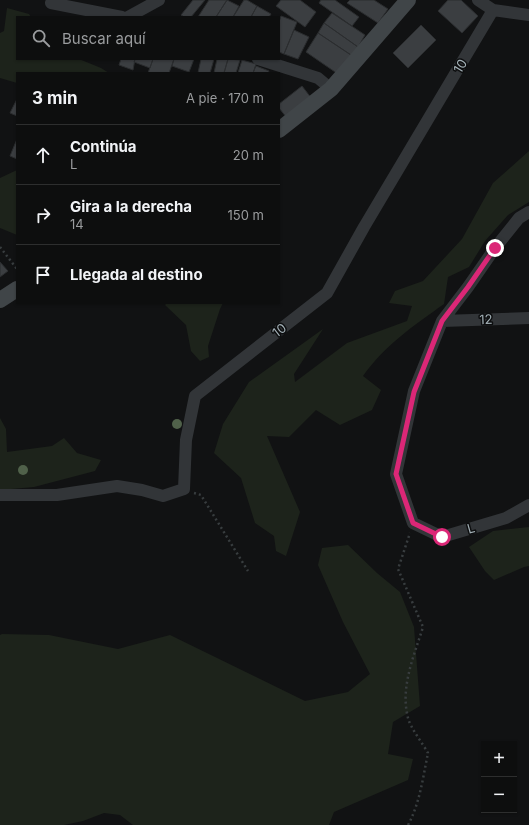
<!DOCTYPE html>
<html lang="es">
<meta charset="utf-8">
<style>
body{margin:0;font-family:Inter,sans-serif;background:#161717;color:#f1f3f6}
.controls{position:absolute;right:12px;bottom:12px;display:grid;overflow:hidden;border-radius:0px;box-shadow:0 1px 3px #0004}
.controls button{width:36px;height:36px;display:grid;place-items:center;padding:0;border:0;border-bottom:1px solid #2d2e2e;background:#0d0e0e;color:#f1f3f6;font:20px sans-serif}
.stop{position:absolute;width:12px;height:12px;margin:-9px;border:3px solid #db2777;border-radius:50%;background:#fff}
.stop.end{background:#db2777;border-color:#fff;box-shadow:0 1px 4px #0008}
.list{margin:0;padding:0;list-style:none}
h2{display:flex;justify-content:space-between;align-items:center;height:52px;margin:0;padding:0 16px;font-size:17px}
h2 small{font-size:13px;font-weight:400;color:#9a9c9e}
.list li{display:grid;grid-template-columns:26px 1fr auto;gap:12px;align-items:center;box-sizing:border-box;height:60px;padding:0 16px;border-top:1px solid #2d2e2e}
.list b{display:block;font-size:15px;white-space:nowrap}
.list p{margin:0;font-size:13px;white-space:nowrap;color:#9a9c9e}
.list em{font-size:13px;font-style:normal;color:#9a9c9e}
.icon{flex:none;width:22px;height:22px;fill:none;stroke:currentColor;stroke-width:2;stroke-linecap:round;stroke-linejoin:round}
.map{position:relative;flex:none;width:529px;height:825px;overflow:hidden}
.search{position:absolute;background:#0d0e0e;box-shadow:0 1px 3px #0004;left:16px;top:16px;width:264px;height:44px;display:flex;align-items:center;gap:10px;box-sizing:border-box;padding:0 14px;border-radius:0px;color:#9a9c9e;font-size:15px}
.panel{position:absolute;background:#0d0e0e;box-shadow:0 1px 3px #0004;left:16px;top:72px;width:264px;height:232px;border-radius:0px}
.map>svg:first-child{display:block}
.green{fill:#1d231b}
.building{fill:#3b3e41;stroke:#2b2d2f}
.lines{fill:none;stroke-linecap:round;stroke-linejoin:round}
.path{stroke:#383d3f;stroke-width:2.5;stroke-dasharray:2 3;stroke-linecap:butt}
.minor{stroke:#323538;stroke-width:12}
.secondary{stroke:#404548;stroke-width:16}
.tree{fill:#50614a}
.route{stroke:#db2777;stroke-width:5}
.labels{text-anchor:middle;stroke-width:3;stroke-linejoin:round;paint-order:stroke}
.street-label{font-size:13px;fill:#a2afb5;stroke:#0c0d0e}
</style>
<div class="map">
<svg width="529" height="825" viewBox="0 0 529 825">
<rect width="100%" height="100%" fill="#111213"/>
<path class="green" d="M7 8 29 14 31 17H17V59H79L101 68 109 73H17V83L0 78V33L4 31Z
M529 151V202L508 215 485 241 469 267 448 277 444 304C413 326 385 345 363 376L381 390 372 410 340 425 316 410 289 437 267 436 300 512 286 556 276 551 274 536 255 523 241 478 214 453 223 424 249 382 323 329 294 374 295 382 347 343 407 321 412 306 389 303 395 291 423 281 462 239 493 183Z
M17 170V235L0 228V178Z
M167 303H223L220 309 208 346 209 357 200 361 191 351 186 325 165 305Z
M0 418 6 429 7 452 52 446 64 438 77 453 101 460 95 471 34 487 0 490Z
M529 527V566L524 567 494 580 485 571 469 547 493 531Z
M348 545 377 573 400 592 414 627 420 706 393 722 388 754 413 759 408 780 334 812 329 825H133L120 815 104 813 83 821 64 825H0V635L2 634 49 635 118 649 170 635 305 701 348 692 370 674 343 622 318 565 322 548Z"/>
<path class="building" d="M193 0H205L191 17H184L181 15Z
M209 0H227L216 17H198Z
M227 0 239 6 233 17H216Z
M244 0H247L257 6 251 17H233Z
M281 0H300L316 12 305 27 276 6Z
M321 0H335L359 17 352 26 319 3Z
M350 0H374L388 9 378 23 347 3Z
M448 0H461L478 16 462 33 438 11Z
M257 6 271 14 269 17H251Z
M332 13 365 35 358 47 324 23Z
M281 16 297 22 284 54 279 52V22Z
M324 23 358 47 351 55 318 33Z
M421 25 436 40 408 68 393 53Z
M294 30 309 37 298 59 284 54Z
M318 33 351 55 338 74 306 52Z
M121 59H135L133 70 119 65Z
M135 59H153L150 68 134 62Z
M153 59H174L169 73H148Z
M174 59H194L189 72 172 66Z
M201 59H214L210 73H198Z
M217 59H228L224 73H214Z
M228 59 240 60 236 73H224Z
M242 60 256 64 253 73H238Z
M256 66 269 71 268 73H253Z
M302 86 312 99 287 118 279 108V104Z
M17 99V116L10 113Z
M17 139V159L10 156Z
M0 262 8 271 0 277Z"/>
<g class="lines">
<path class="path" d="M0 247 17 269
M194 493 201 495 248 571
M408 825C420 803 423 777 428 753 423 744 410 727 408 718 400 687 414 656 423 627L398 569 410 533"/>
<path class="minor" d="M478 0 493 10 529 15
M51 3 122 17
M128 17 159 0
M258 59 318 78 331 89
M529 212 519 218 495 248 468 287 442 321 414 391 396 474 413 523 442 537 506 518 529 505
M442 321 529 318
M0 495H57L117 486 142 490 163 496 184 489 186 440 195 396 327 293 364 227 493 10"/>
<path class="secondary" d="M279 130 331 89 408 0
M0 300 17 289"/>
</g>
<g class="tree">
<circle cx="177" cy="424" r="5"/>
<circle cx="23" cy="470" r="5"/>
</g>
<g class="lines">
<path class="route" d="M442 537 413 523 396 474 414 392 442 321 468 287 495 248"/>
</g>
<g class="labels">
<g class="street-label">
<text transform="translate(460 66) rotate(-59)" y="5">10</text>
<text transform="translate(486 319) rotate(-2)" y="5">12</text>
<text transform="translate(279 330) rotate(-38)" y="5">10</text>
<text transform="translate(471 528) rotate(-16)" y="5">L</text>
</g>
</g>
</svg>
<div class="controls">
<button>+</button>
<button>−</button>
</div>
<div class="stop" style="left:442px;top:537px"></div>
<div class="stop end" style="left:495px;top:248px"></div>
<div class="search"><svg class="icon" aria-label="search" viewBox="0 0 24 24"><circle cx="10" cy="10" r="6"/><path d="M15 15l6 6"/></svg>Buscar aquí</div>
<section class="panel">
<h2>3 min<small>A pie · 170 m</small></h2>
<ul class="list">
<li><svg class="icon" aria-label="ahead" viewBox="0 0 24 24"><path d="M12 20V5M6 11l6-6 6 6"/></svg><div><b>Continúa</b><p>L</p></div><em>20 m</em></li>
<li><svg class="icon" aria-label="right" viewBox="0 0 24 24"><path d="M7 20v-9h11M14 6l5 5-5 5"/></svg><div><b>Gira a la derecha</b><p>14</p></div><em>150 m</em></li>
<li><svg class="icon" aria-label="arrive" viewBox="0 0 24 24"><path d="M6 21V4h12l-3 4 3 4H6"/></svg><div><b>Llegada al destino</b></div></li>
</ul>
</section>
</div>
